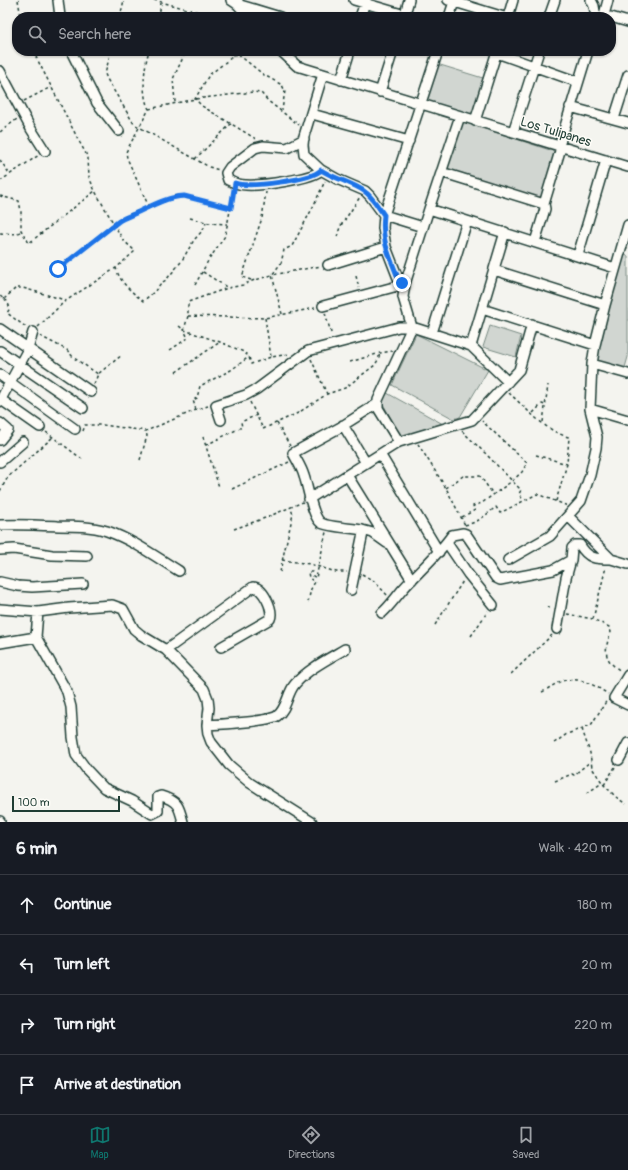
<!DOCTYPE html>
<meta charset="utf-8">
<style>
body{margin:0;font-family:Pangolin,sans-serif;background:#20242c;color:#f1f3f6}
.scale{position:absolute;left:12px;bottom:10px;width:108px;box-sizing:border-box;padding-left:4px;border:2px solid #1f3d34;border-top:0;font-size:11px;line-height:14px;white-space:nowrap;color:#1f3d34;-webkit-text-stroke:3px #fdfcf7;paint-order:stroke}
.stop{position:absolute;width:12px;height:12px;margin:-9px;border:3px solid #1a73e8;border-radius:50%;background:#fff}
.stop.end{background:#1a73e8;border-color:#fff;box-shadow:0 1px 4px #0008}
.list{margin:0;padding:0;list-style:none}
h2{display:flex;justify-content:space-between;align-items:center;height:52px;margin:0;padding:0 16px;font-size:17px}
h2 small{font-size:13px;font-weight:400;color:#9ea1a6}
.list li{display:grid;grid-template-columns:26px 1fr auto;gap:12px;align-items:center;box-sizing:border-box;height:60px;padding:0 16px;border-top:1px solid #363941}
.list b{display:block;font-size:15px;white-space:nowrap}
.list em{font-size:13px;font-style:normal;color:#9ea1a6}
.icon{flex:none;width:22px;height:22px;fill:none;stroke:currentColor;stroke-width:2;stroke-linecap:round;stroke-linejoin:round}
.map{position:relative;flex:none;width:628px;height:822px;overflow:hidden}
.search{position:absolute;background:#171b24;box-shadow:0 1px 3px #0004;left:12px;right:12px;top:12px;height:44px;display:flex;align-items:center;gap:10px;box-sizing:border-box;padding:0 14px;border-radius:16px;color:#9ea1a6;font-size:15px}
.sheet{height:292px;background:#171b24}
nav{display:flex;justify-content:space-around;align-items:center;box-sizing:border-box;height:56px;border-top:1px solid #363941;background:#171b24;font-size:11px;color:#9ea1a6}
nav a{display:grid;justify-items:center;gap:2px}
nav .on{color:#0f766e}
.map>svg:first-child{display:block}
.green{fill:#d1d6d1;stroke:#788a82}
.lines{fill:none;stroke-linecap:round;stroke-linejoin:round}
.minor-casing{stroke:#1f3d34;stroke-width:12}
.path{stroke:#1f3d34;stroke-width:1.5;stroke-dasharray:3 3;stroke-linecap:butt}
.minor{stroke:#fdfcf7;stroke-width:9}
.route{stroke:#1a73e8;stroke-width:5}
.labels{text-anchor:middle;stroke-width:3;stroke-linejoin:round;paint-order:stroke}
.street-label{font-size:13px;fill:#1f3d34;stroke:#fdfcf7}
</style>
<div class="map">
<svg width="628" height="822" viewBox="0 0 628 822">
<rect width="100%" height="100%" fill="#f4f4ef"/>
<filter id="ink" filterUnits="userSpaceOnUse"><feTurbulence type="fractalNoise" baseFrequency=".025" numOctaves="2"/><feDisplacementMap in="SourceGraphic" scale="8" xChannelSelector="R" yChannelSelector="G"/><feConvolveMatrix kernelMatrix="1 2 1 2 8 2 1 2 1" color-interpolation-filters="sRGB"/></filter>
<g filter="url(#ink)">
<path class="green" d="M437 64 486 79 475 117 426 101Z
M461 121 556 152 541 201 445 171Z
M623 255 628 256V357L624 371 597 364 601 332Z
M490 326 521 336 516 357 483 347Z
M416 334 488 370 460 417 454 419 392 385Z
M387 393 443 424 402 439 382 402Z"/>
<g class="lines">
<defs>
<path id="minor" d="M58 0 60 17
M231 0 237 4 249 17
M238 0 237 4 280 17
M354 0 405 15
M448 0 504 17
M591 0 594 6 596 17
M360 17 366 0
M404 17 409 0
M449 17 454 2
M508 17 513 0
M549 17 555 0
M601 17 604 15 608 0
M611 17 628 22
M71 51 97 103 119 131
M281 51 297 66 628 167
M497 53 578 82
M0 71 31 129 45 151
M323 74 304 136 303 145 304 154 321 170 337 179 365 191 370 196 384 215 423 227
M341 80 350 51
M380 92 393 51
M570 107 628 123
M312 114 409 141
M614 119 628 75
M475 121 497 51
M513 132 539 51
M304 139 287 148 263 146 255 148 230 167 226 173 228 180C234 183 240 185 246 185 260 186 313 179 321 170
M441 172 544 204
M429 209 615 268
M535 242 545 209 544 204 560 151 559 146 588 51
M578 255 606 160
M328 265 386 247
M494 270 605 305
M405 284 402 283 398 278 386 247 383 228 384 215 438 51
M323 306 405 284
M482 309 595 345
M0 329 91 392
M432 333 467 221
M471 346 505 232
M0 351 83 408
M592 364 628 374
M0 375 75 429
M0 399 40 427
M0 401 28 349 33 332
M590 409 628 420
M221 420 216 405 246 395 257 389 308 351 399 327H412L471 346 508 382
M0 423 8 430 0 440
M343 425 366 463
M399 442 378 408V400L412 327 403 297 405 284 429 209 460 116
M380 454 439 552
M0 462 23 442
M347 475 412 580
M309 499 399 442 472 420 519 370 532 324
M568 516 611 559 628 564
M0 525C20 524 38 525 58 526 75 526 91 526 107 531 133 540 156 557 179 571
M362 530 373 533 387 543
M447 543 468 574 493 605
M0 550 14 549 52 555 87 556
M508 560 550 536 581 501 590 475 596 448 597 437 590 409 592 364 595 345 605 305 628 225
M0 582 18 586 32 587 83 584
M351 590 363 533 362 530C352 528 329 527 321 523 312 517 308 486 304 476 302 468 297 461 293 453L339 428 377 404
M0 609 38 612 69 608 112 605 123 609 134 629 141 635 166 650 204 689 208 699 209 708 207 725 208 734 211 742 229 765 250 783 312 822
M38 612 36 637 67 692 71 707 73 737 76 755 87 770 104 788 132 801 152 814 158 811V797L161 796C178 801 179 806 183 822
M382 613C390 606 396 597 403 589 419 571 438 555 452 535L463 533 466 534 496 578 500 580 553 570 571 560
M557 629 566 578 571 560 572 548 575 545H580C588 559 596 559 611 559
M0 643 36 637
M166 650 253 587C263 587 274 610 270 619L221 647
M628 675 614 698 628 705
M207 725C221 724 267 722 277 716 287 709 287 693 295 684 308 669 328 659 345 649
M619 760 628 743
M0 821V822"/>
</defs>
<use href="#minor" class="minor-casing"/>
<path class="path" d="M18 0 21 17
M154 0 198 12 197 17
M120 17 124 0
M159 17 161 3
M33 51 80 143 85 152 88 158 89 177 95 191 123 240 135 251 116 268C120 283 132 292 143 301L154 292 161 283 166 280 181 262 194 240 203 230 206 223
M111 51 105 74 107 79 134 124 209 167 219 170
M234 51 264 75 282 85 285 91 282 110
M236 54 209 75 195 99 202 106 256 139
M24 101 51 87
M175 102 173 79 186 51
M149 109 195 99 253 92 261 93 268 101 299 125
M0 132 17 119
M195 159 231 124
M0 160 9 173
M0 181 39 155
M0 196 19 201 21 211V230L29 243 95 191
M149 207 127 158 126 152 149 109C141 96 144 65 149 51
M190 218 209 223 227 224
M0 233 18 234 21 230
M337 237 340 227 360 197
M58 269 119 221 127 216 176 196 193 198 231 208
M203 272 228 288
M356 276 359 288
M251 280 242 277 262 218 266 192
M195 285 208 261 225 236 234 191
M0 296 7 301 10 308 7 313 27 328
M4 299 16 288H23L65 300
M325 313 332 336
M282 314 272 275 281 263 284 250 292 246 312 209 325 181
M188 316 265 318 315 308
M265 318 271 357
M179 326 184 330 220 342 244 352 249 357 251 364 271 357 289 354
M38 327 64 302 116 268
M40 336 67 350 74 358 98 374
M170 350 188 338 184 330 188 316V302L228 288 243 285 252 281 272 275 321 266
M311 359 327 394
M350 362 380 353 393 351
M176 372 220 342
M94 384 98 374 122 355
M509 393C526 408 546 432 569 437L567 464 556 501
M250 402 263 429 298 413 327 394 345 388 375 365 378 360 380 353
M196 410 193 400 197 398 200 386 231 370 249 357
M533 413 542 404 545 405
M543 422 548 385
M277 423 290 446
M83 431 85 425H103L146 431 196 410 208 406
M462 431 486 454 521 490 519 494 523 500
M46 432 82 459
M203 437 219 487
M418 444 446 488 465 525
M206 445 242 427 241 422 257 415
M536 455 567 464
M140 460 147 436 146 431
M446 488 463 476H480L493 494
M232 489 289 462
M0 491 8 477 53 437
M462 517 475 510 473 506 482 503 512 481 522 472 527 463 482 421
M465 525C480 522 485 515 496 507L500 513 537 494 568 506
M234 529 265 518 303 502
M282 560 310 564 336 572H347
M280 572 283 557 293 514 290 507
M362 574 374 581 388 596
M308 602 311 589 315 582 309 578 308 572H312L313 576 316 578 326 532
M547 607 552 609
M567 614 593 619 609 627 611 632C604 650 603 660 621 671
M593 619 606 567
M435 625 463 581
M471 636 488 611
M511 674 552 635
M542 692C548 689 553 685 559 682 577 675 593 684 608 694
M582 729 590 753 592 768 604 785 616 797 626 804
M554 743 567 734 591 725 607 700
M555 781 572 774 574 775 591 761
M604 785 615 767
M587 793 602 783"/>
<use href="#minor" class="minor"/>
</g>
</g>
<g class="lines" filter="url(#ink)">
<path class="route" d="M58 269 119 221C125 217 130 216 136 213 151 206 167 197 184 196L231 208 235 183C249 188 312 180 321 170 335 179 351 182 364 191 372 196 378 207 384 215 381 241 389 254 398 278L402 283"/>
</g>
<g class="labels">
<g class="street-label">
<text transform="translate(556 131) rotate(17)" y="5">Los Tulipanes</text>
</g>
</g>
</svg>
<div class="scale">100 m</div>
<div class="stop" style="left:58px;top:269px"></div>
<div class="stop end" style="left:402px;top:283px"></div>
<div class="search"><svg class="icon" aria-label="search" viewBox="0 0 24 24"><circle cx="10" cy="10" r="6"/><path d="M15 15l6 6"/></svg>Search here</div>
</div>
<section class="sheet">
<h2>6 min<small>Walk · 420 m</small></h2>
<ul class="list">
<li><svg class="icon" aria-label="ahead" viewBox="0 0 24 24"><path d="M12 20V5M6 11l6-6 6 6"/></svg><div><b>Continue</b></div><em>180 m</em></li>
<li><svg class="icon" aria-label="left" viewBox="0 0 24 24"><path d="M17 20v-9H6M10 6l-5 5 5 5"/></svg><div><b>Turn left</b></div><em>20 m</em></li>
<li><svg class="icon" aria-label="right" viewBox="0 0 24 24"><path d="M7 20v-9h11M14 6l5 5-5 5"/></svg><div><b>Turn right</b></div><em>220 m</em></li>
<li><svg class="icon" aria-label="arrive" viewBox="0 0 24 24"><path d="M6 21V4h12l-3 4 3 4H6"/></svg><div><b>Arrive at destination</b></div></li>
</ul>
</section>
<nav>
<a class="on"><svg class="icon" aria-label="map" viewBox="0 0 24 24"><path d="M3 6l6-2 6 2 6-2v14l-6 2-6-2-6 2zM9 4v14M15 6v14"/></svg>Map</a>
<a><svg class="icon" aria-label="directions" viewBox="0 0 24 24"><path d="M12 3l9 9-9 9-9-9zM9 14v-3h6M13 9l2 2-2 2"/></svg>Directions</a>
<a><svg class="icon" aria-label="saved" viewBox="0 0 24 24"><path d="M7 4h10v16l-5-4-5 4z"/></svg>Saved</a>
</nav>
